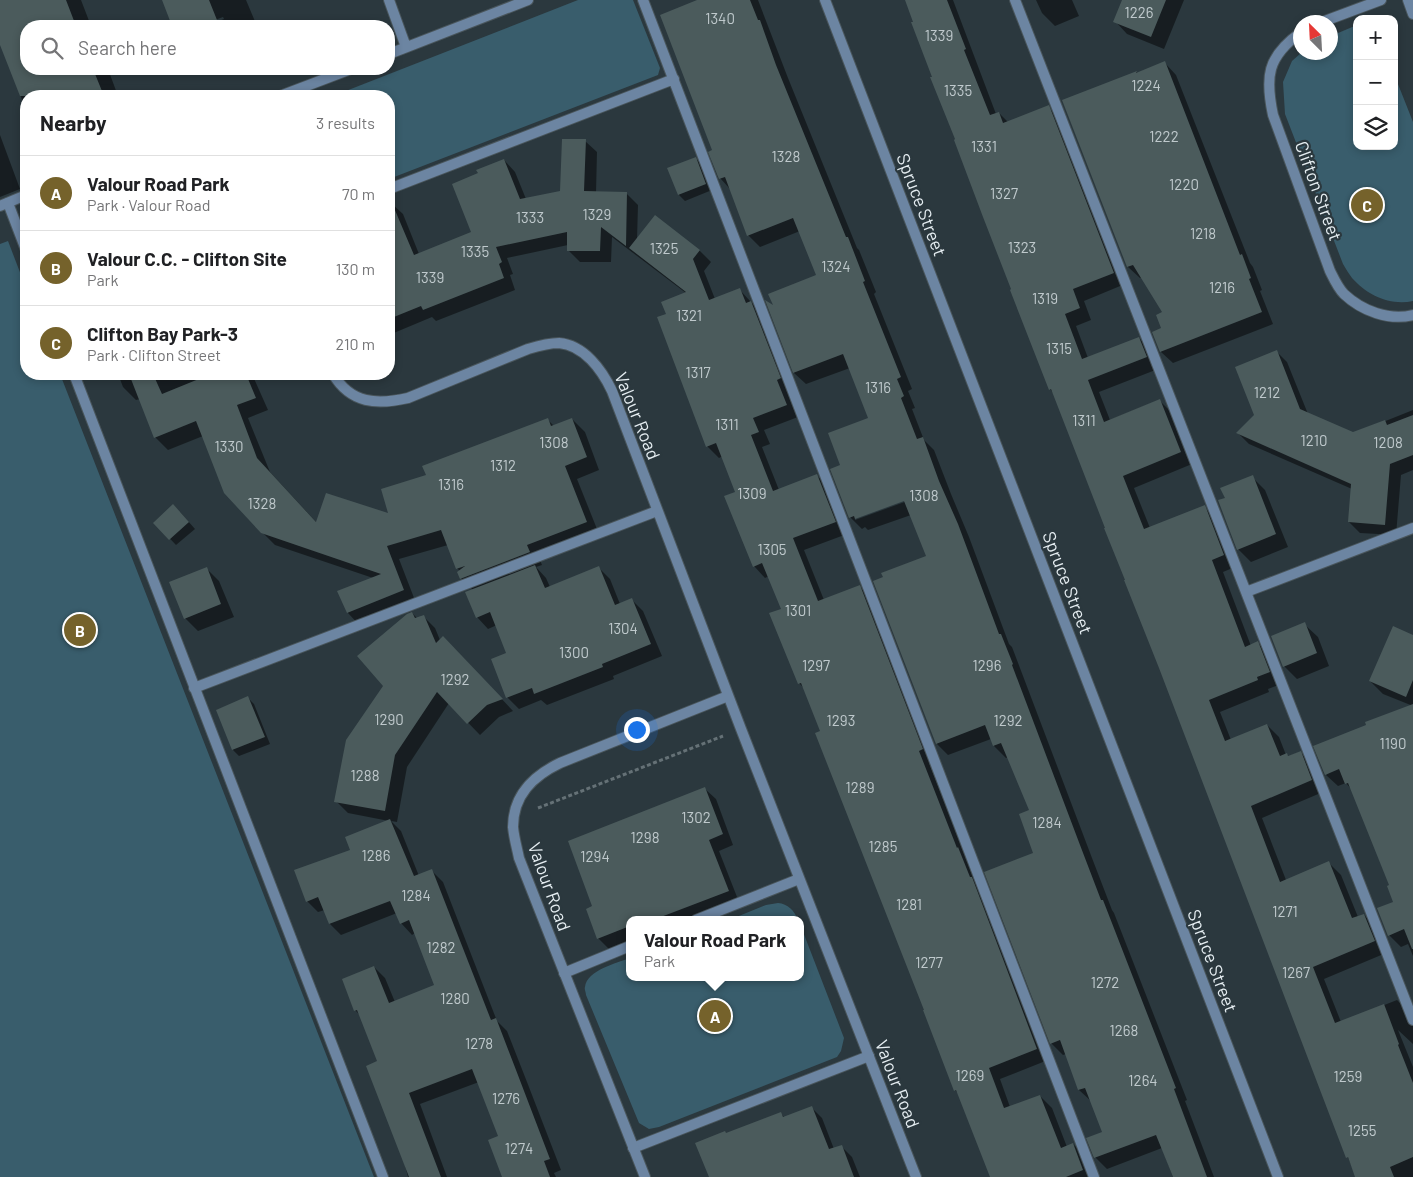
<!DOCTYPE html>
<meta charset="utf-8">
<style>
body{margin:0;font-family:Barlow,sans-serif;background:#f2f2f2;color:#202124}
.controls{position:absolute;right:15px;top:15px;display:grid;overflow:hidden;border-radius:10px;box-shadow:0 2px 8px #0003}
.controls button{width:45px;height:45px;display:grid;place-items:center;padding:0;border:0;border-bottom:1px solid #e0e0e0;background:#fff;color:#202124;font:25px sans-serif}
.compass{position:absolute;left:1293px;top:15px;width:45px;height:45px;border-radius:50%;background:#fff;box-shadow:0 2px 8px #0003;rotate:336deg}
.you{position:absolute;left:636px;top:729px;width:18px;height:18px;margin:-12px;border:4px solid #fff;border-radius:50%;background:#1a73e8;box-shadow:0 0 0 8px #1a73e833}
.badge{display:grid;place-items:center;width:32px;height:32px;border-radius:50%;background:#75622b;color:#fff;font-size:16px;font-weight:700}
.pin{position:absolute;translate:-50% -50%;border:2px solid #fff;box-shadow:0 1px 5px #0006}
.popup{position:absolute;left:626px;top:916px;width:178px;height:65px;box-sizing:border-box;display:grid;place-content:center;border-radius:10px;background:#fff;filter:drop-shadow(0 1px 4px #0005);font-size:16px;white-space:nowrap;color:#757577}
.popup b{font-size:19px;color:#202124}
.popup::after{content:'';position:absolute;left:50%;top:100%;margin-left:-10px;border:10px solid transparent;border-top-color:#fff}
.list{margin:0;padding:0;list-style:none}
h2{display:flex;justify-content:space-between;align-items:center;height:65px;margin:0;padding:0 20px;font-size:21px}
h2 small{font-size:16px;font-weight:400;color:#757577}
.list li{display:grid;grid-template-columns:32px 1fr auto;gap:15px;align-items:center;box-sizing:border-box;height:75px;padding:0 20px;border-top:1px solid #e0e0e0}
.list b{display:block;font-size:19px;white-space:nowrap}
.list p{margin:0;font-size:16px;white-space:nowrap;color:#757577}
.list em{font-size:16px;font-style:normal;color:#757577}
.icon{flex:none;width:28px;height:28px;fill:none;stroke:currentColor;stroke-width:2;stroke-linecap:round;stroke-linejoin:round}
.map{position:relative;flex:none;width:1413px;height:1177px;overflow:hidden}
.search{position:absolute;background:#fff;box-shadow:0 2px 8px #0003;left:20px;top:20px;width:375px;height:55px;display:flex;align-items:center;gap:12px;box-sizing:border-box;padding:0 18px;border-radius:20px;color:#757577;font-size:19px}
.panel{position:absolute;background:#fff;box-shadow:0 2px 8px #0003;left:20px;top:90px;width:375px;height:290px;border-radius:20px}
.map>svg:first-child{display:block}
.green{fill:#395d6c}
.shadow{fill:#0007;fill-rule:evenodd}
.building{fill:#4b5b5c}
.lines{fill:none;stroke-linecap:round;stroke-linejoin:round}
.lane-casing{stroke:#49555b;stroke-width:12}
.street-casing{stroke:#49555b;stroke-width:12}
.path{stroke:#657176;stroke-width:3;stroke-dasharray:4 2.5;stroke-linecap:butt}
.lane{stroke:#6c85a2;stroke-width:10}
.street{stroke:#6c85a2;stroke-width:10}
.labels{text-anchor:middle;stroke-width:4.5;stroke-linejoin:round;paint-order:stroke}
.number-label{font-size:15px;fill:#bfc9cc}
.street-label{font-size:18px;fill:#e6eef2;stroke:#2b383e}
</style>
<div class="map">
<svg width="1413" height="1177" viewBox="0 0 1413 1177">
<rect width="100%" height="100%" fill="#2b383e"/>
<path class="green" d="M578 0H633L660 68 658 75 389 179V96H333Z
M1357 25V146H1394V74L1413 122V301C1390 306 1367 295 1352 278 1349 274 1346 269 1343 264L1285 114 1283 82 1292 61 1301 53 1330 52 1331 36Z
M8 241 26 288V374H60L374 1177H0V244Z
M778 903C788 904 794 910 798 920H729L766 905Z
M800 924 844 1038 841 1051 837 1057 659 1127 649 1129 639 1123 586 995C586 992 584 989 585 987 587 970 617 963 630 958V977H800Z"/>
<path class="shadow" d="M0 0H81L91 26H26V69H108L118 96H26V110L0 42Z
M163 0H246L257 26H205L224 19 223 17 199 26H174Z
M700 0H758L788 78 857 248 859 250 876 292 874 294 912 389 908 391 915 408 912 409 924 440 934 450 951 494 969 537 1009 644 1012 647 1092 858 1112 910 1114 913 1187 1100 1185 1101 1214 1177H1173L1162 1148 1107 1169 1095 1157 1103 1133 1092 1102 1079 1090 1066 1054 1063 1055 1051 1043 1031 811 1008 757 1006 758 994 746 991 739 948 755 937 744 927 557 911 515 868 530 865 527 862 529 850 517 842 466 869 419 850 368 806 384 794 373 768 303 775 309 818 276 800 231 760 247 748 235 730 189 720 178 714 151ZM910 498V500L855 520V517Z
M906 0H953L996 114 999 113 1008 122 1048 107 1060 119 1125 284 1084 301 1091 320 1076 326 1088 358 1139 338 1151 350 1158 369 1099 392 1110 420 1159 400 1171 412 1192 464 1134 488 1150 528 1204 507 1216 519 1235 567 1223 572 1251 646 1258 643 1269 655 1281 684 1268 689 1269 692 1220 712 1231 740 1267 725 1279 737 1286 755 1289 756 1300 752 1312 764 1323 792 1262 818 1286 880 1329 863 1341 875 1358 917 1364 915 1376 927 1386 953 1324 979 1341 1022 1397 1000 1409 1012 1413 1023V1044L1398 1030 1413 1067V1177H1356L1348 1157 1127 580 1054 394 1050 389 956 140Z
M1036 0H1072L1079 16 1055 26 1042 13Z
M1124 0H1184L1164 49 1127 34 1115 21Z
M1165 63 1176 75 1250 263 1253 267 1262 290 1260 291 1273 324 1173 363 1161 352 1164 313 1142 277 1140 278 1128 267 1063 101 1137 72 1138 74Z
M0 135 20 189 0 197Z
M585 141 597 152 596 193H626L638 205 637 240 699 250 711 262 704 271 715 299 739 289 762 314 798 417 764 430 770 444 762 447 779 490 817 476 829 487 847 534 804 550 824 600 860 587 871 599 934 761 929 763 1048 1060 1000 1079 1010 1107 1040 1096 1052 1108 1067 1147 1073 1144 1085 1156 1092 1177H991L958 1093 955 1090 822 731 805 689 799 683 783 609 769 576 765 578 754 566 737 493 723 456 719 458 707 446 667 315 686 293 612 237 611 262H580L568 250V245L507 258 513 274 510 275 515 290 436 321 432 317 389 335V204L391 203 403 214 419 254 473 233 479 174 504 160 515 172 526 199 562 192Z
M695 158 702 164 712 190 685 201 679 195 668 169Z
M1276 351 1287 362 1308 414 1353 434 1413 410V470L1401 475 1396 535 1360 533 1349 522 1352 489 1249 444 1238 433 1255 415Z
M118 374H252L268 410 248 418 270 472 317 523 390 515 427 476 548 420 554 426 572 419 585 432 599 470 577 479 599 534 539 558 542 565 536 567 546 578 550 587 599 568 610 579 620 604 631 599 643 611 662 656 613 676 614 679 547 705 541 700 519 709 507 697V653L497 625 488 629 477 617 473 590 461 578 460 571 457 568 448 545 399 559 416 603 360 626 348 613 339 591 373 578 275 545 262 532 203 436 168 450 155 437 140 399 136 400 123 387Z
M1252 477 1265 490 1288 547 1251 562 1238 549 1226 498Z
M180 512 195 529 176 545 155 523Z
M206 568 219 581 234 617 198 631 185 618Z
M412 613 418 619 423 616 435 628 440 640 455 649 513 711 499 717 480 735 449 703 407 767 397 822 391 821 401 831 419 876 432 871 443 882 497 1021 507 1031 527 1082 561 1170 554 1173 556 1177H504L500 1136 479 1082 420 1104 447 1177H408L378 1062 360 1015 355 1010 374 967 385 978 395 1002 436 986 415 933 412 935 401 923 397 913 341 935 330 924 325 910 318 912 307 901 351 850 389 821 348 813 336 801 384 686Z
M1304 624 1318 637 1329 666 1297 679 1284 666Z
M1413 636V706L1383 694 1370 681Z
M248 698 254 704 270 744 239 756 233 750 217 710Z
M1413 710V956L1408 944 1401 947 1389 935 1395 903 1390 886 1352 790 1346 783 1338 786 1326 775Z
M705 789 716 799 733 845 719 851 739 902 692 920H630V941L609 949 598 938 594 907Z
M811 1107 822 1118 834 1149 841 1146 852 1157 860 1177H710L727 1135 781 1114 785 1118Z"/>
<path class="building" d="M0 0H66L76 26H26V69H93L104 96H20L0 45Z
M162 0H209L217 20 202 26H172Z
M697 0H750L758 20H760L776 65 846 237H848L865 281 863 282 901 377 897 379 904 396 901 398 917 439 923 437 939 481 958 524 999 634H1001L1013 664 1012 665 1080 845 1101 900H1103L1176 1088 1174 1089 1207 1177H1173L1156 1135 1094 1158 1086 1138 1102 1132 1085 1088 1078 1090 1060 1040 1050 1044 984 872 1033 853 1019 814 1029 810 1001 743 993 746 985 725 936 744 873 581 883 577 881 573 926 556 904 501 855 519 854 516 849 518 830 469 840 465 828 433 868 418 843 354 793 373 765 300 773 305 768 294 816 275 793 218 747 236 725 177 719 179 708 152 712 150 660 15Z
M905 0H947L966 49 964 50 990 115 999 112 1003 123 1049 105 1114 273 1073 289 1080 308 1065 314 1082 359 1139 337 1147 357 1088 380 1104 422 1160 399 1181 452 1123 476 1144 529 1205 505 1224 555 1212 560 1245 647 1258 641 1270 672 1257 677 1258 680 1209 700 1225 741 1267 724 1280 756 1287 753 1288 756 1301 751 1312 780 1251 806 1280 882 1329 861 1352 918 1364 914 1375 941 1313 967 1335 1023 1384 1004 1399 1044 1398 1045 1413 1083V1157L1390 1167 1394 1177H1355L1348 1157 1346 1158 1159 668 1124 580H1125L1104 528H1105L1051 389 1049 390 1010 290 1011 289 983 217 954 140 955 139 930 77H932L911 22H913Z
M1122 0H1166L1151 37 1113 22Z
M1165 61 1240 255 1242 254 1251 278 1249 279 1262 312 1160 352 1152 332 1161 328 1156 315 1162 312 1133 265 1127 267 1062 100 1137 71 1136 73Z
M562 139H586L584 191 627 192 626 246 601 227 600 251H567V232L496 247 502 262 499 264 504 278 423 310 421 306 389 319V196L414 255 471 232 452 184 478 173 476 170 504 159 520 199 560 191Z
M696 157 706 184 678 195 667 168Z
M655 215 700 250 693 259 709 300 740 288 746 303 751 301 781 378 777 380 787 405 753 418 759 432 751 435 773 491 817 474 836 522 793 538 818 601 860 585 923 749 919 751 957 848 958 847 970 877H972L1037 1049 989 1068 1004 1108 1040 1095 1061 1148 1073 1143 1083 1170 1066 1177H990L956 1090 954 1091 923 1010H924L815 733 820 731 801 683 798 684 769 613 781 609 762 563 753 567 724 496 735 492 716 443 706 447 657 317 666 314 661 302 686 292 629 248Z
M1277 350 1300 409 1353 432 1385 420 1387 425 1413 415V455L1390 464 1385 525 1348 522 1351 484 1236 433 1254 415 1235 367Z
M129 374H153L162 394 211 374H246L256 398 237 405 257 458 316 522 326 493 388 513 381 489 426 475 422 466 548 418 551 426 572 418 587 457 565 466 587 522 527 545 530 552 460 579 457 572 465 566 456 569 441 530 387 546 404 590 347 613 337 591 381 574 261 533 224 493 196 421 154 438Z
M1253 475 1276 534 1237 550 1218 500 1225 498 1220 488Z
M173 504 189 522 169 540 153 523Z
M535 565 545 588 599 566 615 605 632 598 651 644 602 664 603 667 534 694 532 688 506 698 491 659 506 653 490 612 476 618 465 592Z
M207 567 221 604 184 619 169 582Z
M412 612 415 618 424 615 436 643 443 636 503 699 487 705 467 724 437 692 395 755 385 811 334 802 346 740 383 686 357 656 407 614Z
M1305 622 1317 653 1283 667 1271 636Z
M1393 626 1413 635V680L1406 697 1369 681Z
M248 696 265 737 232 750 216 710Z
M1413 704V949H1412L1404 929 1388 936 1377 908 1393 902 1387 886 1389 885 1348 783 1345 784 1339 769 1325 775 1313 746 1366 725 1365 722Z
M705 787 723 834 709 840 729 891 653 920H630V926L597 939 586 909 592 906 568 841Z
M390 819 414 876 432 869 491 1020 496 1018 516 1070 550 1159 544 1161 550 1177H502L488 1140 498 1136 472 1069 409 1093 441 1177H409L366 1066 377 1061 357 1010 354 1011 342 979 374 966 389 1003 434 985 409 920 400 924 390 901 329 924 318 897 306 902 294 870 350 850 345 837Z
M812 1106 829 1149 842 1145 854 1177H709L695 1143 725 1131 726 1133 781 1112 783 1117Z"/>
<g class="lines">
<defs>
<path id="lane" d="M643 0 1094 1177
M1015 0 1413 1020
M389 189 674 79
M8 203 26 250
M74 374 383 1177
M1246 592 1413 528
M194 688 657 511
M696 920 799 879
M564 973 630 946
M633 1148 869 1056"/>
<path id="street" d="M389 0 406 47
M825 0 1278 1177
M1408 0 1413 14
M1322 22 1381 0
M1300 33C1267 57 1265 77 1273 115L1330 271C1334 279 1338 288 1344 294 1362 311 1389 321 1413 315
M389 54 528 0
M280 96 351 69
M0 206 26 195
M333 374C351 404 377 405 408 398L528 349C538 346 548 343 559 343 584 345 602 370 612 391L741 729 916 1177
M645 1177 519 858C517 848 514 838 513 827 513 795 533 776 560 763L728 696"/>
</defs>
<use href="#lane" class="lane-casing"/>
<use href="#street" class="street-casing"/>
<path class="path" d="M538 808 723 736"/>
<use href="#lane" class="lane"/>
<use href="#street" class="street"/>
</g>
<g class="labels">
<g class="number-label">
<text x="1139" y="18">1226</text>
<text x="720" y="24">1340</text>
<text x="939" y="41">1339</text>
<text x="1146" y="91">1224</text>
<text x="958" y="96">1335</text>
<text x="1164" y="142">1222</text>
<text x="984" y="152">1331</text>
<text x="786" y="162">1328</text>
<text x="1184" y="190">1220</text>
<text x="1004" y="199">1327</text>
<text x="597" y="220">1329</text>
<text x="530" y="223">1333</text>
<text x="1203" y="239">1218</text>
<text x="1022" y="253">1323</text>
<text x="664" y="254">1325</text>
<text x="475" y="257">1335</text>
<text x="836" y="272">1324</text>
<text x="430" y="283">1339</text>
<text x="1222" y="293">1216</text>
<text x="1045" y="304">1319</text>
<text x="689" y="321">1321</text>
<text x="1059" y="354">1315</text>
<text x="698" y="378">1317</text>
<text x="878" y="393">1316</text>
<text x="1267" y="398">1212</text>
<text x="1084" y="426">1311</text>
<text x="727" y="430">1311</text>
<text x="1314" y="446">1210</text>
<text x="554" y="448">1308</text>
<text x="1388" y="448">1208</text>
<text x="229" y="452">1330</text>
<text x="503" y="471">1312</text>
<text x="451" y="490">1316</text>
<text x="752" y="499">1309</text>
<text x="924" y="501">1308</text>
<text x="262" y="509">1328</text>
<text x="772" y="555">1305</text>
<text x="798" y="616">1301</text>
<text x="623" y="634">1304</text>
<text x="574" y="658">1300</text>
<text x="816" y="671">1297</text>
<text x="987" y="671">1296</text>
<text x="455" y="685">1292</text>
<text x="389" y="725">1290</text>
<text x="841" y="726">1293</text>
<text x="1008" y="726">1292</text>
<text x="1393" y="749">1190</text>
<text x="365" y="781">1288</text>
<text x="860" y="793">1289</text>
<text x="696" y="823">1302</text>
<text x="1047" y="828">1284</text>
<text x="645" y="843">1298</text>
<text x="883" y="852">1285</text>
<text x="376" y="861">1286</text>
<text x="595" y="862">1294</text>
<text x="416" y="901">1284</text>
<text x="909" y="910">1281</text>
<text x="1285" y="917">1271</text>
<text x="441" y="953">1282</text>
<text x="929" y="968">1277</text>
<text x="1296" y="978">1267</text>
<text x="1105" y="988">1272</text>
<text x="455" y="1004">1280</text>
<text x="1124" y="1036">1268</text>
<text x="479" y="1049">1278</text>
<text x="970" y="1081">1269</text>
<text x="1348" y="1082">1259</text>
<text x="1143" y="1086">1264</text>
<text x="506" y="1104">1276</text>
<text x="1362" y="1136">1255</text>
<text x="519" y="1154">1274</text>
</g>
<g class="street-label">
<text transform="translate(1318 191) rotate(70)" y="6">Clifton Street</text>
<text transform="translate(921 205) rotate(69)" y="6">Spruce Street</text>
<text transform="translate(637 416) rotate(68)" y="6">Valour Road</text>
<text transform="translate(1067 583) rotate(69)" y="6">Spruce Street</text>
<text transform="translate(549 887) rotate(70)" y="6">Valour Road</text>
<text transform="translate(1212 961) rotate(69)" y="6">Spruce Street</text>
<text transform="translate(897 1084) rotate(69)" y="6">Valour Road</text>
</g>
</g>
</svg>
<div class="controls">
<button>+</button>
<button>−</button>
<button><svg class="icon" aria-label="layers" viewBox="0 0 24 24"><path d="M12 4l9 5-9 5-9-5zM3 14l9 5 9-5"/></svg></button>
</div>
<svg class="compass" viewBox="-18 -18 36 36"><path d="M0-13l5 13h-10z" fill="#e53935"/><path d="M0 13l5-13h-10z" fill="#757577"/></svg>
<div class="you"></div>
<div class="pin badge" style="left:715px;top:1016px">A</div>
<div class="popup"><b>Valour Road Park</b>Park</div>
<div class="pin badge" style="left:80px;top:630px">B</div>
<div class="pin badge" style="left:1367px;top:205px">C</div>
<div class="search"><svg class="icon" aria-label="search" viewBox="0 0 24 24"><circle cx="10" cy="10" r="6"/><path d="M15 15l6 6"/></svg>Search here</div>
<section class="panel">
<h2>Nearby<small>3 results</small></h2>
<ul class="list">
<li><span class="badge">A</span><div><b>Valour Road Park</b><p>Park · Valour Road</p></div><em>70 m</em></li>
<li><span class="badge">B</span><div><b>Valour C.C. - Clifton Site</b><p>Park</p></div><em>130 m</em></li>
<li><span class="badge">C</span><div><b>Clifton Bay Park-3</b><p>Park · Clifton Street</p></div><em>210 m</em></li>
</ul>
</section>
</div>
